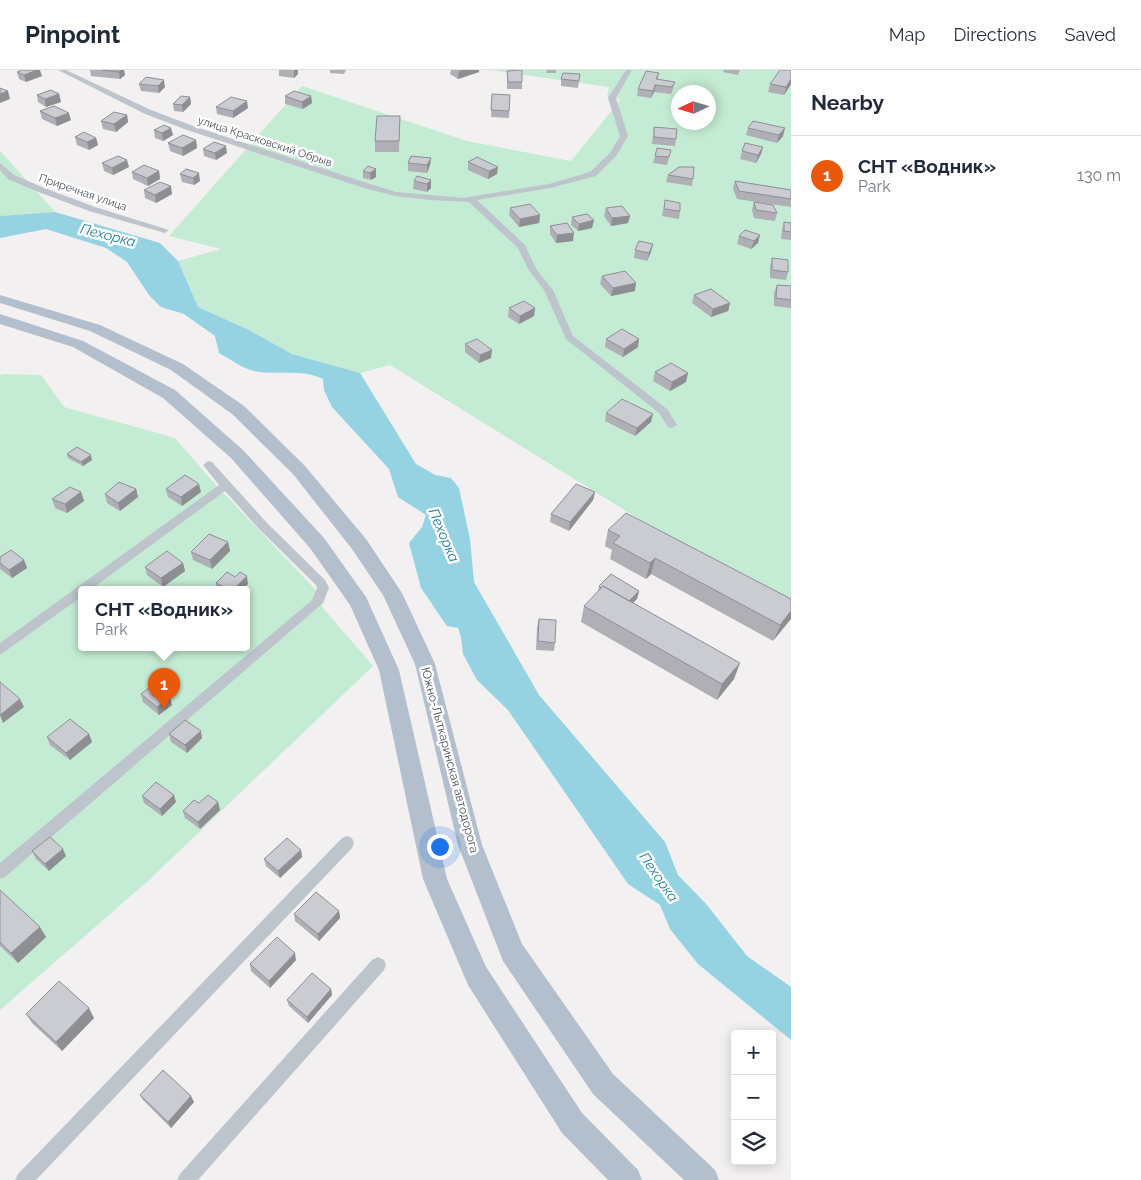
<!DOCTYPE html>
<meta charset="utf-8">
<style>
body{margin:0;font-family:Raleway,sans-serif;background:#f2f2f3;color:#1f2937}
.controls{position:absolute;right:15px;bottom:15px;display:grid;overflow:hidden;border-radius:5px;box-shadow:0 2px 12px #0003}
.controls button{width:45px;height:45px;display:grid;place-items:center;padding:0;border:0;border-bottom:1px solid #e0e1e3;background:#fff;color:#1f2937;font:25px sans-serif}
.compass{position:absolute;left:671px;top:15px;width:45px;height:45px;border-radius:50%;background:#fff;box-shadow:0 2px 12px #0003;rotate:266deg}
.you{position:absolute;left:439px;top:776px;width:18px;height:18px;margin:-12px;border:4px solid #fff;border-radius:50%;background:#1a73e8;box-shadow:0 0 0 8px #1a73e833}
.badge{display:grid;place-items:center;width:32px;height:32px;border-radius:50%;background:#ea580c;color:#fff;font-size:16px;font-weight:700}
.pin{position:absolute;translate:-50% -41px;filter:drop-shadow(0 1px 2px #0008)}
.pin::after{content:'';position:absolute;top:26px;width:18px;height:15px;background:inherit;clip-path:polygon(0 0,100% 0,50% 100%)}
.popup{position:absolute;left:78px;top:516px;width:172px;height:65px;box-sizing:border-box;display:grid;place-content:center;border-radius:5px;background:#fff;filter:drop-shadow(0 1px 4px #0005);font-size:16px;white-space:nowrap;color:#747a83}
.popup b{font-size:19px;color:#1f2937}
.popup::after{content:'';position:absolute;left:50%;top:100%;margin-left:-10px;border:10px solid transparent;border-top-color:#fff}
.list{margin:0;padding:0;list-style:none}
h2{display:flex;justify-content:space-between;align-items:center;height:65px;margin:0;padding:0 20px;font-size:21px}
h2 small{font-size:16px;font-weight:400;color:#747a83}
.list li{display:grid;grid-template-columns:32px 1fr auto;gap:15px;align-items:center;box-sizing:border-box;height:80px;padding:0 20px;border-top:1px solid #e0e1e3}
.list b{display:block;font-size:19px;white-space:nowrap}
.list p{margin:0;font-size:16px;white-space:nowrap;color:#747a83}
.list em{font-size:16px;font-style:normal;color:#747a83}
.icon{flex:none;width:28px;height:28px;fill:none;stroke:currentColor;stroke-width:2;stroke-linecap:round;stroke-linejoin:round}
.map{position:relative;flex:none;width:791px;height:1110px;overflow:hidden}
header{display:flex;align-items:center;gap:30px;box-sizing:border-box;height:70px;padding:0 25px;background:#fff;border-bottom:1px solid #e0e1e3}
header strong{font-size:24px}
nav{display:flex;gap:28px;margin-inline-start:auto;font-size:18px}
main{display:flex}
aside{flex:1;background:#fff}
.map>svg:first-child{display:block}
.green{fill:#c4ebd3;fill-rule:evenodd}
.water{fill:#95d3e3}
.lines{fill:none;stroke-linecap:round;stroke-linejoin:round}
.street{fill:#bdc4cb;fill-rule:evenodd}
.primary{fill:#b3bfcc;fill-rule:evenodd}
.wall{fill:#afafb5}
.shaded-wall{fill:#8e8f93}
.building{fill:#cbccd2;stroke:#8e8f93}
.labels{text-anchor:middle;stroke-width:5;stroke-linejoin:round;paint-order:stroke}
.far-street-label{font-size:11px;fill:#4a535b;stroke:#fff}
.street-label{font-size:12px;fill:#4a535b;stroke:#fff}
.water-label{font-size:14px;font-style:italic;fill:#1b7c96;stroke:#fff}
</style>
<header>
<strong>Pinpoint</strong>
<nav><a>Map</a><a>Directions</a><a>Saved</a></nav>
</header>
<main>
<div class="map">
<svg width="791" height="1110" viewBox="0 0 791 1110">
<rect width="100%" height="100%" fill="#f2f0f0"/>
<path class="green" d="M491 0H791V543L390 295 360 303 292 284 249 260 198 237 178 191 221 179 169 166 302 16 467 71 571 91 621 29 607 27 609 17ZM678 22H708V52H678Z
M0 81 1 82 55 142 0 146Z
M4 304 41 305 64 337 175 368 215 414 314 518 323 538 373 596 149 810 0 940V305ZM81 520H246V578H81Z"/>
<path class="water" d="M55 142 160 173 178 191 198 237 249 260 292 284 360 303 416 394 435 405 451 408 459 418 470 469 474 512 539 625 665 772 678 805 707 835 747 886 791 917V970L698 894 670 859 660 835 628 814 508 640 477 610 463 584 461 567 458 558 447 556 421 518 409 473 422 457 426 445 398 427 389 399 332 337 324 320 323 309C301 298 277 306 254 301 243 299 229 288 219 283L215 266 184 244 161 237 149 225 127 192 106 178 46 159 0 168V146Z"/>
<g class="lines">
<path class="street" d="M58 0H66L151 40 193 56 370 114 396 122 463 128 549 114 590 102 610 83 620 66 608 28 626 0H632L616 28 628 66 616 86 596 106 550 118 477 130 525 175 536 199 553 220 573 266 667 339 677 355 672 358 668 357 659 343 566 269 544 220 528 199 518 178 469 132 431 130 396 126 364 118 187 60 145 44Z
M0 93 14 105 42 117 95 137 169 160 165 163 89 141 36 121 8 109 0 100Z
M208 391 212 392 267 453 325 510 329 518 323 533 5 807 0 809V793L312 530 317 518 316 515 259 459 225 421 90 520H81V527L0 585V573L219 415 203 395Z
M347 766 352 768 354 773 352 778 36 1110H15L18 1104 342 768Z
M378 887 384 890 386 895 384 900 198 1110H177L180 1104 372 890Z"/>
<path class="primary" d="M0 225 100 255 183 294 244 336 305 396 366 469 402 523 435 594 482 775 522 874 613 1004 715 1100 719 1110H684L593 1024 503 891 458 775 415 594 383 525 352 479 293 404 232 344 171 300 90 261 0 233Z
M0 244 83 271 175 320 243 380 324 468 366 527 399 600 447 809 486 897 582 1043 638 1100 642 1110H608L562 1063 468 915 423 809 379 600 350 535 310 478 231 388 163 328 73 277 0 254Z"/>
</g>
<path class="wall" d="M90 0H124L125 5 120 9 91 6Z
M279 0H298V4L294 8 279 6Z
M330 0H346L344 4 330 3Z
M451 0H479V2L458 9 450 4Z
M547 0H556V3H546Z
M724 0H740L738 5 723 2Z
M791 0V14L784 25 768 22 770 14Z
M507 1 522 12V19H507Z
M17 2 42 6 26 12 19 9Z
M580 4 578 18 561 16V9Z
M658 9 675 12 673 19 671 24 654 22 651 28 637 26 638 19Z
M139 14 165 17 159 23 141 21Z
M59 24 61 32 46 37 38 32 37 25Z
M492 24 510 25 509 48 491 47Z
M285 26H311L312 33 303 39 285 34Z
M190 27 191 34 183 42 174 41 173 34Z
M216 37 248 38 233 48 217 44Z
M40 41 71 50 57 56 42 49Z
M127 45 128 52 116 62 103 59 101 51Z
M400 46 399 82H375V71Z
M654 57 676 69 675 76 652 74Z
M171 58 173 65 163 71 155 68 154 60Z
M748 58 783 66 777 73 746 65Z
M75 67 96 68 98 75 89 80 77 75Z
M196 70 197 78 183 86 170 81 168 73Z
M763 77 761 84 756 93 740 89 742 81Z
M203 79 227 83 216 90 204 86Z
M671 80 667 95 653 93 655 86Z
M431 88 430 95 427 103 408 101V93Z
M468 92 497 104 488 109 468 100Z
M102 93 129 97 113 105 104 101Z
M186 99 200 111 194 115 182 112 180 104Z
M376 99V107L371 110 363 108V101Z
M159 101 160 109 148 116 133 109 132 102Z
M668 105 693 109 692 116 666 112Z
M431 110V118L427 122 413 119 414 111Z
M735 111 791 120V137L737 129 733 119Z
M144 120 172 124 156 133 145 128Z
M665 130 680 141 679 149 662 146Z
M754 132 777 143 775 151 754 148 752 140Z
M510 138 540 145 539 153 519 157 509 145Z
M606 138 630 146 628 153 611 156 604 146Z
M572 147 594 150 592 158 578 161 571 155Z
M784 152 791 153V170L781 169 782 160Z
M550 156 573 171 556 173 550 164Z
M739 166 758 173 751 179 737 174Z
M635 180 651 182 647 191 634 188Z
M772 188 788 202 786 210 770 208V196Z
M602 206 635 221 611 226 600 214Z
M777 215 791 216V238L774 236V223Z
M694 225 730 233 728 241 711 247 692 233Z
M509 238H535L534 246 519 254 508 247Z
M606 269 638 277 623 287 605 277Z
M465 274 491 288 479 293 465 282Z
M655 302 686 312 670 321 653 311Z
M606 343 653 344 651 352 635 366 605 351Z
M67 384 92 390 83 396 68 388Z
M136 419 138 427 120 441 107 433 105 424Z
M166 419 201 422 182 436 168 427Z
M81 422 84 431 67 443 55 438 52 429Z
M595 422 593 430 569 461 550 452 551 444Z
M608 460 791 529 773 571 651 504 646 509 610 489 612 480 605 476Z
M228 472 230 481 212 499 193 490 191 482Z
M0 487 24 490 27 498 12 508 0 499Z
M183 493 185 501 163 517 147 505 145 497Z
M216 513 248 514 242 520H217Z
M599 516 639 521 637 529 633 533 734 609 717 630 581 552 584 536 598 522Z
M539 549 555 573 554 581 536 580 537 557Z
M141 624 172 635 159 645 143 632Z
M89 664 92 672 70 690 50 675 47 667Z
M169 664 202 668 187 683 171 672Z
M142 726 176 732 162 746 144 733Z
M218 732 220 740 200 759 185 748 183 741 199 733Z
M301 780 302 787 280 808 266 796 264 789Z
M32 781 66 786 49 801 36 789Z
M0 820 46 867 18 893 0 876Z
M339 841 340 848 319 871 295 851 294 844Z
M296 890 270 918 251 901 250 894Z
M331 919 332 925 308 953 289 936 287 930Z
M26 944 94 948 62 981 32 953Z
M140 1025 194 1032 171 1058 143 1030Z"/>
<path class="shaded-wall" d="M37 0H40L42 6 26 12 24 5Z
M121 0H124L125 5 120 9 119 2Z
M295 0H298V4L294 8V1Z
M463 0H479V2L458 9 459 1Z
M659 3 654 22 651 28 656 9Z
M791 9V14L784 25 786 17Z
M164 10 165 17 159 23 158 16Z
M8 21 10 29 0 33V24Z
M59 24 61 32 46 37 45 29Z
M311 26 312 33 303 39 302 32Z
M190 27 191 34 183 42 182 35Z
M247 31 248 38 233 48V41Z
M69 43 71 50 57 56 55 48Z
M127 45 128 52 116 62 114 54Z
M171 58 173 65 163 71 162 63Z
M785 58 783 66 777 73 779 65Z
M96 68 98 75 89 80 87 72Z
M196 70 197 78 183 86 182 78Z
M226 76 227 83 216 90 215 83Z
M763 77 761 84 756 93 758 85Z
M431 88 430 95 427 103V95Z
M127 90 129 97 113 105 112 98Z
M498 97 497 104 488 109 489 101Z
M376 99V107L371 110 370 103Z
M159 101 160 109 148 116 147 108Z
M199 103 200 111 194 115 193 108Z
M431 110V118L427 122V114Z
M171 116 172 124 156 133 155 125Z
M540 145 539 153 519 157 520 149Z
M630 146 628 153 611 156 612 148Z
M594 150 592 158 578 161 579 154Z
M574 163 573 171 556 173 557 165Z
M760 165 758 173 751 179 754 171Z
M653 174 651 182 647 191 649 183Z
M636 213 635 221 611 226 613 218Z
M730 233 728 241 711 247 713 239Z
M535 238 534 246 519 254 520 246Z
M639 269 638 277 623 287 624 279Z
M492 280 491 288 479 293 480 285Z
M688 303 686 312 670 321 672 312Z
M653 344 651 352 635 366 637 358Z
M91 385 92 390 83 396 81 392Z
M199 414 201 422 182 436 181 427Z
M136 419 138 427 120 441 118 433Z
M81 422 84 431 67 443 65 434Z
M595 422 593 430 569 461 570 452Z
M228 472 230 481 212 499 210 490Z
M655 488 651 504 646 509 650 493Z
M24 490 27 498 12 508 9 500Z
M183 493 185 501 163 517 161 508Z
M247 506 248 514 242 520H233Z
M639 521 637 529 624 541 626 533Z
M791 541V549L773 571 780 555Z
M740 593 734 609 717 630 722 614Z
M170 627 172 635 159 645 157 637Z
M20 629 24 637 3 653 0 645Z
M201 661 202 668 187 683 185 675Z
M89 664 92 672 70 690 66 683Z
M174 725 176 732 162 746 160 739Z
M218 732 220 740 200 759 198 752Z
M63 779 66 786 49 801 45 794Z
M301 780 302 787 280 808 278 801Z
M339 841 340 848 319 871 318 864Z
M40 857 46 867 18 893 11 883Z
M295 883 296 890 270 918 269 911Z
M331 919 332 925 308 953 307 947Z
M89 938 94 948 62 981 56 972Z
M191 1026 194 1032 171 1058 168 1052Z"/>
<path class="building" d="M22 0H37L24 5 17 2Z
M102 0H121L119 2Z
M522 0V12H508L507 1Z
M780 0H791V9L786 17 770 14Z
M646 1 659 3 656 9 675 12 672 17 655 15 653 21 638 19Z
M563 3 580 4 579 11 561 9Z
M146 7 164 10 158 16 139 14Z
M0 18 8 21 0 24Z
M51 20 59 24 45 29 37 25Z
M294 21 311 26 302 32 285 26Z
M492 24 510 25 509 41 491 40Z
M181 26 190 27 182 35 173 34Z
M231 27 247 31 233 41 216 37Z
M54 36 69 43 55 48 40 41Z
M114 42 127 45 114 54 101 51Z
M377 46H400L399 71H375Z
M753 51 785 58 779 65 748 58Z
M164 55 171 58 162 63 154 60Z
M654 57 677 59 676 69 654 67Z
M84 62 96 68 87 72 75 67Z
M183 65 196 70 182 78 168 73Z
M214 72 226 76 215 83 203 79Z
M745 73 763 77 758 85 742 81Z
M657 78 671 80 669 87 655 86Z
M118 86 127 90 112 98 102 93Z
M411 86 431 88 427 95 408 93Z
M477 87 498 97 489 101 468 92Z
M144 95 159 101 147 108 132 102Z
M368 96 376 99 370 103 363 101Z
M679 97H694L693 109 668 105Z
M186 99 199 103 193 108 180 104Z
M417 106 431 110 427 114 414 111Z
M735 111 791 120V129L739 121Z
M160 112 171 116 155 125 144 120Z
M665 130 680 133V141L664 139Z
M754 132 773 135 777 143 756 140Z
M530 134 540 145 520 149 510 138Z
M622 136 630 146 612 148 606 138Z
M587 144 594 150 579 154 572 147Z
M784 152 791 153V162L784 161Z
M567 153 574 163 557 165 550 156Z
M745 160 760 165 754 171 739 166Z
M639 171 653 174 649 183 635 180Z
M772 188 788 190V202L772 200Z
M625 201 636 213 613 218 602 206Z
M777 215 791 216V230L776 228Z
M711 219 730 233 713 239 694 225Z
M524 231 535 238 520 246 509 238Z
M622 259 639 269 624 279 606 269Z
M477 269 492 280 480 285 465 274Z
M671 293 688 303 672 312 655 302Z
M622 329 653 344 637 358 606 343Z
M77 377 91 385 81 392 67 384Z
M185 405 199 414 181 427 166 419Z
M119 412 136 419 118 433 105 424Z
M576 414 595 422 570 452 551 444Z
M70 417 81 422 65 434 52 429Z
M626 443 791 529V541L780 555 655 488 650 493 613 473 620 466 608 460Z
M209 464 228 472 210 490 191 482Z
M11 480 24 490 9 500 0 493V487Z
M167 481 183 493 161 508 145 497Z
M227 502 235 507 240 502 247 506 233 520H230L216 513Z
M611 504 639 521 629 531 603 516 601 518 599 516Z
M603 516 740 593 722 614 584 536Z
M539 549 556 550 555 573 538 571Z
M0 612 20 629 0 645Z
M154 614 170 627 157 637 141 624Z
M70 649 89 664 66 683 47 667Z
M185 650 201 661 185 675 169 664Z
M156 712 174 725 160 739 142 726Z
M208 725 218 732 198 752 183 741 194 730 199 733Z
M50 767 63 779 45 794 32 781Z
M287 768 301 780 278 801 264 789Z
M0 820 40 857 11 883 0 872Z
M316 822 339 841 318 864 294 844Z
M277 867 295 883 269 911 250 894Z
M312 903 331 919 307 947 287 930Z
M59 911 89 938 56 972 26 944Z
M163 1000 191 1026 168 1052 140 1025Z"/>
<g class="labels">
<g class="far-street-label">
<text transform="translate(265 71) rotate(18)" y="4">улица Красковский Обрыв</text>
<text transform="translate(83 122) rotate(19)" y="4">Приречная улица</text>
</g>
<g class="street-label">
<text transform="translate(450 690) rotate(75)" y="4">Южно-Лыткаринская автодорога</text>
</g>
<g class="water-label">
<text transform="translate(108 165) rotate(14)" y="5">Пехорка</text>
<text transform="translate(444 465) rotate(67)" y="5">Пехорка</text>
<text transform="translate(659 807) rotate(55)" y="5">Пехорка</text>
</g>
</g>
</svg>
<div class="controls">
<button>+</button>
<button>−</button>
<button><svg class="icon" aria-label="layers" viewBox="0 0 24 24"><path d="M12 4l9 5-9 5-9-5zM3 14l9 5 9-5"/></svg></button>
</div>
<svg class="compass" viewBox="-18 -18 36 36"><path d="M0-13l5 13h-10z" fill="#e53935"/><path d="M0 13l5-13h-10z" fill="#747a83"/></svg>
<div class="you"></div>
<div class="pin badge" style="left:164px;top:639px">1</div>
<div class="popup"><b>СНТ «Водник»</b>Park</div>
</div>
<aside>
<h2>Nearby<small></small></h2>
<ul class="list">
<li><span class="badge">1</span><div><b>СНТ «Водник»</b><p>Park</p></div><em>130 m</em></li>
</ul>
</aside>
</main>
